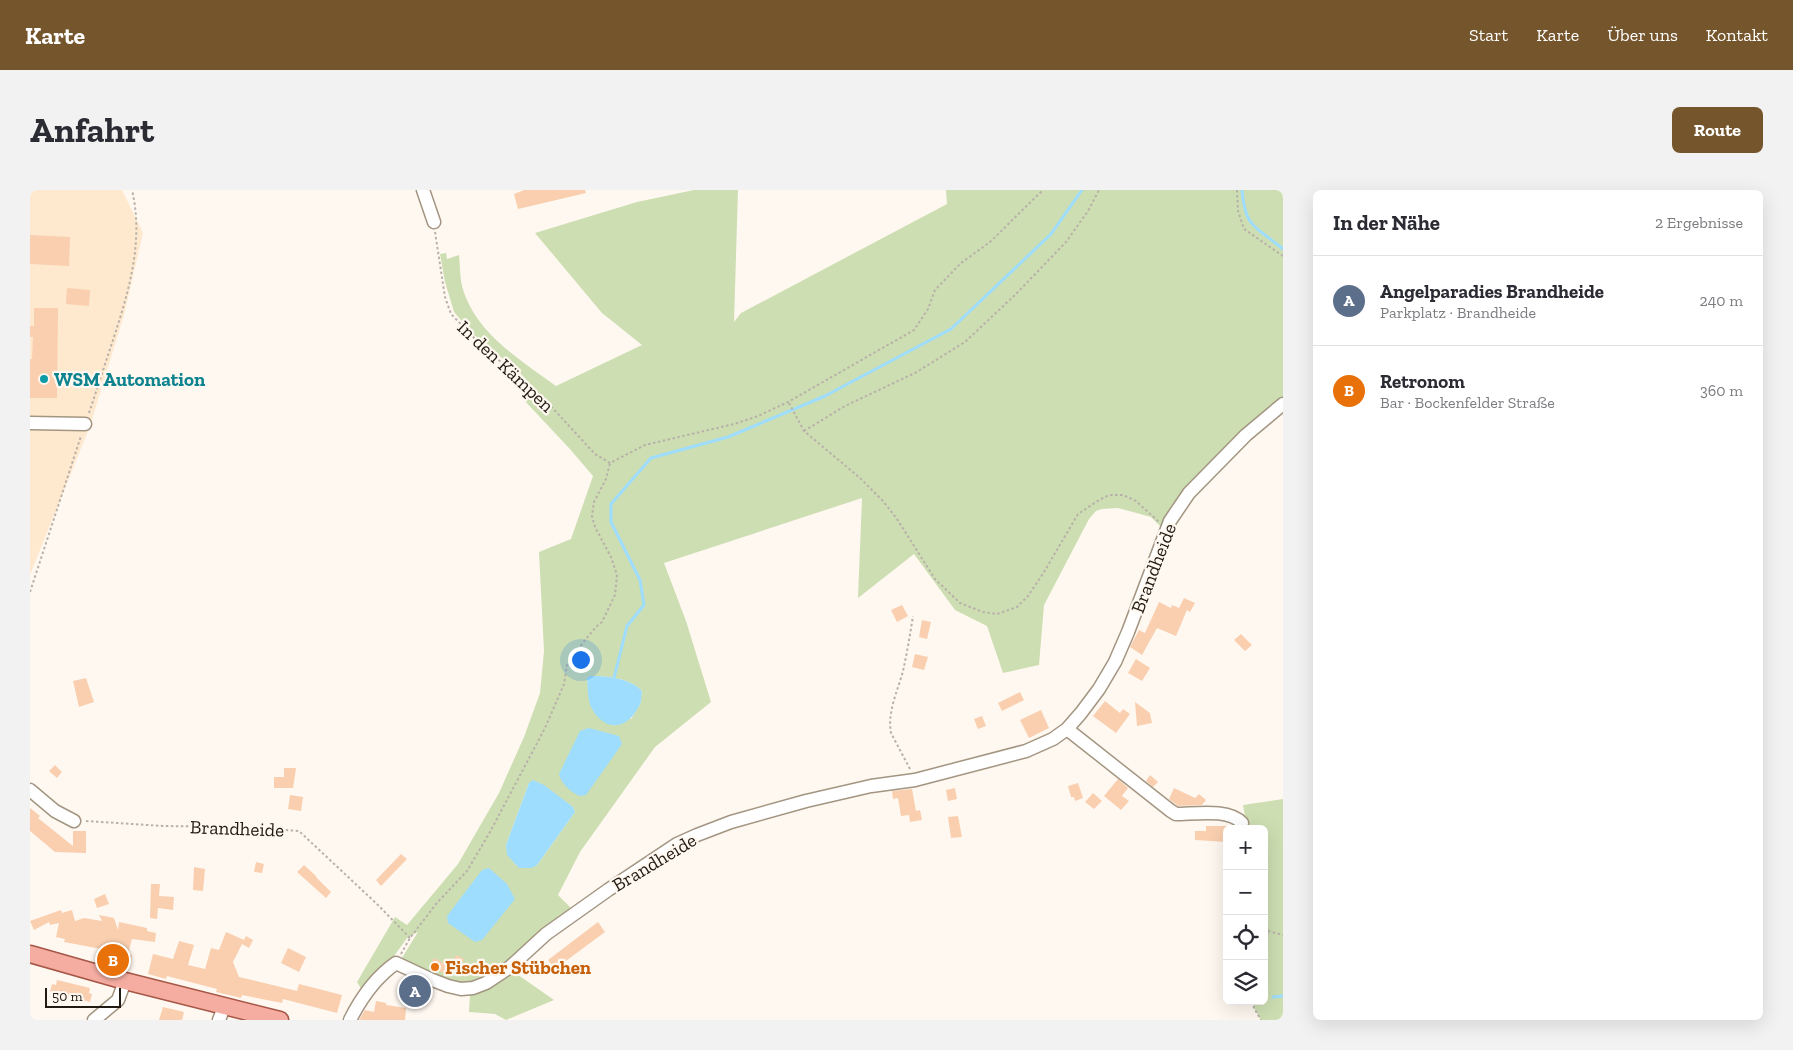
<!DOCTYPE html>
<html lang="de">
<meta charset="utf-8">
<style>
body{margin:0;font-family:"Zilla Slab",serif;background:#f2f2f3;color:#2b2b33}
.controls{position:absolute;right:15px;bottom:15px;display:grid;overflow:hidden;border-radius:8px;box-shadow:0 5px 20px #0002}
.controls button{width:45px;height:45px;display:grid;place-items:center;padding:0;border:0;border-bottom:1px solid #e1e1e2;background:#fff;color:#2b2b33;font:25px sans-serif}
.scale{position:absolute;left:15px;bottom:12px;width:76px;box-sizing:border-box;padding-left:5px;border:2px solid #201a12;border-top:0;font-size:14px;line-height:18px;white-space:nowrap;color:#201a12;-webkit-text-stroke:4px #fff8f0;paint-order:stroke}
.you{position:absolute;left:550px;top:469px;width:18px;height:18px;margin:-12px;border:4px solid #fff;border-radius:50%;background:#1a73e8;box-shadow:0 0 0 8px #1a73e833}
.badge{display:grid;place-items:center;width:32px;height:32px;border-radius:50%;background:#75552b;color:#fff;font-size:16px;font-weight:700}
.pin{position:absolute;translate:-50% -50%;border:2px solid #fff;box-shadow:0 1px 5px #0006}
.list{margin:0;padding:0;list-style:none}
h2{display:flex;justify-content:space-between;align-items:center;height:65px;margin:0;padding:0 20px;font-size:21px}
h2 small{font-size:16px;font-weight:400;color:#7c7c81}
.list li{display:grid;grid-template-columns:32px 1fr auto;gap:15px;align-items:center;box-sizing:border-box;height:90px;padding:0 20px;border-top:1px solid #e1e1e2}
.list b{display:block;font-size:19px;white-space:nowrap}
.list p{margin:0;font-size:16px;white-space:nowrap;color:#7c7c81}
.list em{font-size:16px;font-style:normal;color:#7c7c81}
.icon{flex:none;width:28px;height:28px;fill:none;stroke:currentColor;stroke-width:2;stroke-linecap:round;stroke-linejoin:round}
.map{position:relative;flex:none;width:1253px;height:830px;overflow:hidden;border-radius:8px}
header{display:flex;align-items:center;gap:30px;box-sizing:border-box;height:70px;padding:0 25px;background:#75552b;color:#fff}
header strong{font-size:24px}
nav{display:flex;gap:28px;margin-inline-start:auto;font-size:18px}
.intro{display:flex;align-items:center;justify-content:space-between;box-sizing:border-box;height:120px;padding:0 30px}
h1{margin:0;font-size:35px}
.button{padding:12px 22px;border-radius:8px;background:#75552b;color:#fff;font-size:18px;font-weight:700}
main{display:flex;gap:30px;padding:0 30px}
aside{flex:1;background:#fff;border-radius:8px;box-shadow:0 5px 20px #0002}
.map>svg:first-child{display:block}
.built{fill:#fee9ce}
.green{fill:#cddeb2;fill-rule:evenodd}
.water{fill:#9eddfe}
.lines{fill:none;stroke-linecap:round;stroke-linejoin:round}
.stream{stroke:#9eddfe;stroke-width:3}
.building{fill:#f9cfb0}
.minor-casing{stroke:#a39581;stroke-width:15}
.major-casing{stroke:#a65646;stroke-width:19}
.path{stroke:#b8b1a9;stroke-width:2;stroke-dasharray:2.5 2.5;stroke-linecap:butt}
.minor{stroke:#fff;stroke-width:12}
.major{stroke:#f5ada1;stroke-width:16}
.culture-dot{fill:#0f9aa8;stroke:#fff8f0;stroke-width:2}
.food-dot{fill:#e8710a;stroke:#fff8f0;stroke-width:2}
.labels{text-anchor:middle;stroke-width:4.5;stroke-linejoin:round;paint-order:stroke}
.street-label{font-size:19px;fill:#201a12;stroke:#fff8f0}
.culture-label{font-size:19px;font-weight:bold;fill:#0d838f;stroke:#fff8f0;text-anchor:start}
.food-label{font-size:19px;font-weight:bold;fill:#c56008;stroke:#fff8f0;text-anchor:start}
</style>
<header>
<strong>Karte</strong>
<nav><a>Start</a><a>Karte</a><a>Über uns</a><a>Kontakt</a></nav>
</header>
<div class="intro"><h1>Anfahrt</h1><a class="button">Route</a></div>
<main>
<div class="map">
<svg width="1253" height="830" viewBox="0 0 1253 830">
<rect width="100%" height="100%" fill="#fff8f0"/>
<path class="built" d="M0 0H92L113 43 94 125 60 236 0 385Z"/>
<path class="green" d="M664 0H708L704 132 711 123 917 14 916 0H1253V208L1131 337 1121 327 1088 318 1072 319 1066 321 1059 329 1014 415 1009 475 973 483 957 436 925 420 884 364 828 408 832 308 634 373 656 431 681 512 625 557 550 662 528 705 544 721 453 793 425 795 370 771 388 742 377 748 359 773 333 802 327 792 365 727 377 735 428 674 469 603 494 547 510 503 514 461 509 362 541 349 563 286 539 258 492 208 508 202 490 183 443 144 424 122 415 92 410 64 416 63 417 69 429 65C430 75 430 87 432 96 445 143 489 169 526 196L612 155 572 123 505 43 607 12ZM560 486C577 486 600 488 612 501L610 514 601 529 560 512 557 488ZM508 592 543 617 545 622 507 675 487 676 478 665 476 655 499 593Z
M1253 609V830H1231L1224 818 1223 811H1234V761L1238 745 1234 727V639H1217L1213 615Z
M481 780 524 810 476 830 465 824 439 822 440 803Z"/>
<path class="water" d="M560 486C577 486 600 488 612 501 611 506 612 512 609 516 598 539 576 543 562 519 557 510 558 498 557 488Z
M559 538 589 546 592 554 556 605 550 606C541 603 531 593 529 584L550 541Z
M503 590 514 595 543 617 545 622 507 675 502 678H489L477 665 476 655 499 593Z
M459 678 477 694 485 709 452 750 445 752 418 733 417 726 452 680Z"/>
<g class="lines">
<path class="stream" d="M1212 0C1215 39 1226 36 1253 59
M584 488 597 436 614 415 610 390 581 332V314L621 268 698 247 795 206 921 139 1021 44 1052 0
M1243 807 1253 806"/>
</g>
<path class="building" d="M494 0H555L556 3 488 19 484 4Z
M0 45 40 47 39 76 0 74Z
M37 98 60 100 59 116 36 114Z
M4 118H28L27 208H0V169H2L3 147H0V136H4Z
M1154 408 1165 413 1160 422 1157 420 1146 446 1127 438 1112 465 1100 457 1109 440 1115 443 1129 412 1141 418 1142 415 1149 418Z
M872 415 878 426 867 432 861 420Z
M892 430 901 432 897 449 889 447Z
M1211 444 1222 455 1215 461 1204 450Z
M885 464 898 467 894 480 882 477Z
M1106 469 1120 478 1112 491 1098 483Z
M56 488 64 512 49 517 43 491Z
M990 502 994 510 972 521 968 513Z
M1075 511 1090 523 1093 519 1100 524 1086 543 1063 526Z
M1105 512 1120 523 1122 533 1107 536Z
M1011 520 1019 538 999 548 990 530Z
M952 526 956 536 948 539 944 529Z
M25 575 32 582 27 588 19 581Z
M254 578H266L263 598H244V587H254Z
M1120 585 1128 592 1123 597 1116 591Z
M1088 589 1098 598 1092 606 1099 611 1091 620 1074 606Z
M1048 593 1053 608 1045 611 1044 607H1041L1038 596Z
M925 598 927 609 918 611 916 600Z
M1144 598 1165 608 1169 604 1176 610 1172 615 1148 616 1139 609Z
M882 599 886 621 890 620 892 630 880 632 879 625 871 626 868 608 863 609 862 601Z
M1063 603 1072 611 1064 619 1055 612Z
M260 605 273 607 271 621 258 619Z
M0 618 10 626 8 628 43 656V641H56V663L25 662 0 641Z
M928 626 932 647 921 648 918 627Z
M1176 636H1197V650L1195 652 1165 650V641H1176Z
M371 664 377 669 351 696 346 690Z
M226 672 234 674 232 683 224 682Z
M274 675 286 686V687L301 702 296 708 267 682Z
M164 677 175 679 173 701 163 700Z
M121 694H130L129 706 144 707 143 720 128 718 127 729 120 728Z
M75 704 79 714 67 718 64 709Z
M31 720 32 723 42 720 45 731 54 728 72 731 69 725 84 728 88 740 89 732 117 738V741L126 743 125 752 102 749 98 764 102 765 100 776 74 770 77 760 34 752 35 749 26 747 29 733 20 735 19 732 4 740 0 731Z
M568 732 575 742 525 779 518 770Z
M196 742 214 750 203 772 209 787 267 801 269 794 312 805 307 823 253 809 252 813 212 805 211 808 186 802 187 799 137 786 136 789 118 784 123 764 143 769 149 751 164 755 158 775 175 779 181 758 189 760Z
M216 746 223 750 219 758 212 754Z
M258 758 276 767 269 782 251 773Z
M426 765 434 769 428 781 420 776Z
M404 768 417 775 413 783 400 776Z
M27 790 60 798 59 803 62 804 60 812 20 802 22 794 26 795Z
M346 811 356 813V815L376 818 375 830H329L335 820 344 822Z
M133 817 154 822 152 830H129Z"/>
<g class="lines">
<defs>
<path id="minor" d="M393 0 404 32
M0 233 55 234
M1037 539 1141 621 1146 624C1164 624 1199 618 1212 633
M0 600 25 621 44 631
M64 830 88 810 95 791
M189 830 194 817
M320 830C331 808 346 787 366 773L400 789 418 796 431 799 443 798 456 793 480 777 516 744 578 700 647 654 667 645 701 632 776 611 841 596 885 590 996 561 1023 549 1037 539 1051 523 1069 499 1085 472 1098 442 1140 331 1159 303 1216 245 1253 214"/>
<path id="major" d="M0 764 95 791 250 830"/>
</defs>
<use href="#minor" class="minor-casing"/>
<use href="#major" class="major-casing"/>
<path class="path" d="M1207 0 1208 21 1214 39 1253 66
M405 42 415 107 421 124 449 153 516 211 565 264 580 273 615 255 704 234 728 226 758 212 884 140 898 119 905 100 931 73 960 52 1013 0
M759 213 774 241 830 288 853 311 867 329 905 389 930 413 953 422 967 424 987 417 998 406 1014 382 1048 324 1069 310 1079 305H1093L1106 311 1129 332
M59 223C67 199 75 174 83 150 99 101 114 51 102 0
M774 241 815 216 885 183 935 152 986 104 1036 52 1058 21 1069 0
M0 402 51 246
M880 579 861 543C857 522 868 500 873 481 877 463 880 445 883 426
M56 631 133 636 212 637 269 641 348 715 380 748
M1234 723 1238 741 1234 761
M1238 741 1253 745
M371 764 380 748 406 714 437 681 460 642 515 538 534 494 537 475 551 455 566 437 572 432 585 405 587 385 581 367 565 337 562 326 564 312 576 289 580 273
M1223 811 1224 818 1231 830"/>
<use href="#minor" class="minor"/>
<use href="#major" class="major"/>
</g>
<circle class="culture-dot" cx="14" cy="189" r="5"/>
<circle class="food-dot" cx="405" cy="777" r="5"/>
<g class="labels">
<g class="street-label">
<text transform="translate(476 176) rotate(43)" y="7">In den Kämpen</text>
<text transform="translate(1123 378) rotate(-69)" y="7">Brandheide</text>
<text transform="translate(207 638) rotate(2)" y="7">Brandheide</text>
<text transform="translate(624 672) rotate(-31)" y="7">Brandheide</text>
</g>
<g class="culture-label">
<text x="24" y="196">WSM Automation</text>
</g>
<g class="food-label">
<text x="415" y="784">Fischer Stübchen</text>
</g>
</g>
</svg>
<div class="controls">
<button>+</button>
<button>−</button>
<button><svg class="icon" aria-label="locate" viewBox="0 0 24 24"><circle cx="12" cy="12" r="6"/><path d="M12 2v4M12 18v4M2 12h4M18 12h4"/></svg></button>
<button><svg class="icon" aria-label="layers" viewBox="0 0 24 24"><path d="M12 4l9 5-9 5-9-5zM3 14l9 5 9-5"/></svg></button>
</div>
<div class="scale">50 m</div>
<div class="you"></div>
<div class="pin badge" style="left:385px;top:801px;background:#5c6f8a">A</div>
<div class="pin badge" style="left:83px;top:770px;background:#e8710a">B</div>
</div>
<aside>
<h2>In der Nähe<small>2 Ergebnisse</small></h2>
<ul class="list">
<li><span class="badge" style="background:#5c6f8a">A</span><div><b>Angelparadies Brandheide</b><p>Parkplatz · Brandheide</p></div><em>240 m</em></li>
<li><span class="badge" style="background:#e8710a">B</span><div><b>Retronom</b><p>Bar · Bockenfelder Straße</p></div><em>360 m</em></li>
</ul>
</aside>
</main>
